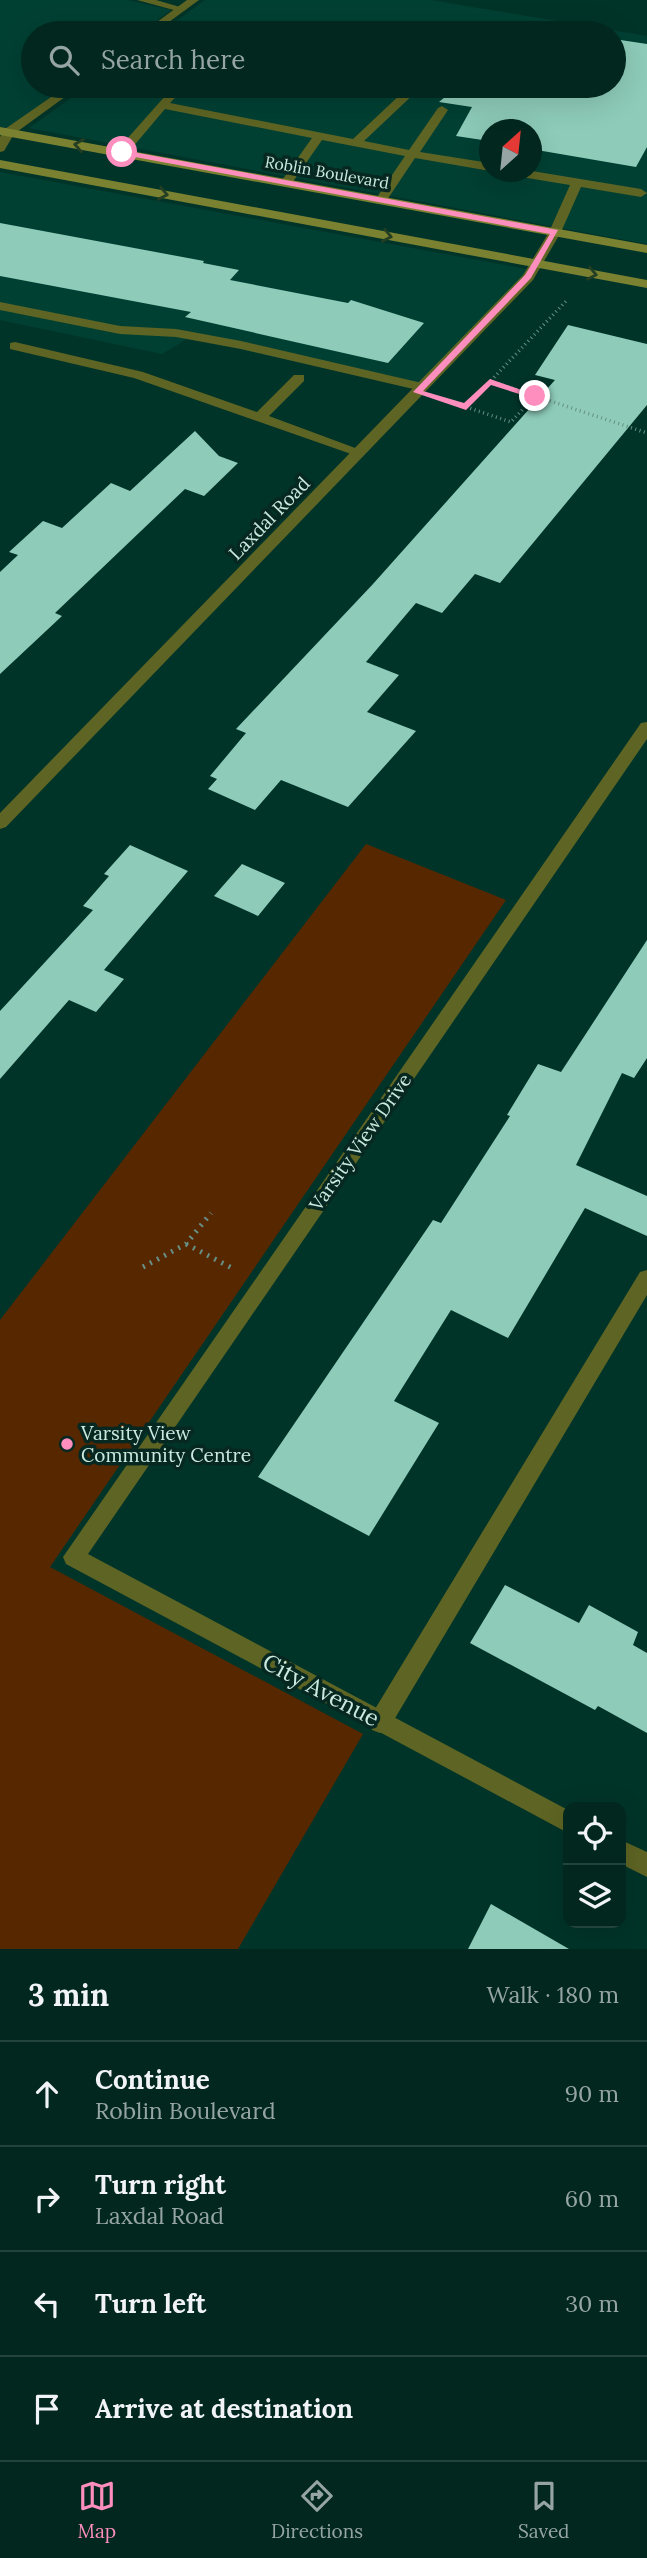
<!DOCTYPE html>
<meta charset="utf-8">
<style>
body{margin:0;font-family:Lora,serif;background:#0b2f28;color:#f1f3f6}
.controls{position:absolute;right:21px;bottom:21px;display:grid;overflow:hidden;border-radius:14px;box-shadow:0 7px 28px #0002}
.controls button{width:63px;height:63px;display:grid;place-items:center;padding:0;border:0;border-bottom:2px solid #23443d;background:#01271f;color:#f1f3f6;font:35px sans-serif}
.compass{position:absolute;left:479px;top:119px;width:63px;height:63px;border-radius:50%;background:#01271f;box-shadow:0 7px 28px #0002;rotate:27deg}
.stop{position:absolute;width:21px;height:21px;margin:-16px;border:5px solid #fe8ebe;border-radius:50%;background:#fff}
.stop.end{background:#fe8ebe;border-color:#fff;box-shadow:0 2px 7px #0008}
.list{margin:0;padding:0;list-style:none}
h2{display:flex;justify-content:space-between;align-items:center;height:91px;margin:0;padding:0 28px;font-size:30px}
h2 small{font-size:23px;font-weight:400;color:#96a5a4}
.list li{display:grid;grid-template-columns:46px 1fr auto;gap:21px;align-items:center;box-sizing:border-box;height:105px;padding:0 28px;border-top:2px solid #23443d}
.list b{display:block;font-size:26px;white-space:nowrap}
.list p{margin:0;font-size:23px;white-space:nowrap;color:#96a5a4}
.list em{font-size:23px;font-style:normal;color:#96a5a4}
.icon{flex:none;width:38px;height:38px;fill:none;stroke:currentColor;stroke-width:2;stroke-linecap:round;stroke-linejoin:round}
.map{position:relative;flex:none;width:647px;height:1949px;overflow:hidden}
.search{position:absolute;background:#01271f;box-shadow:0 7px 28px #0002;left:21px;right:21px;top:21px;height:77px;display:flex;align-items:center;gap:18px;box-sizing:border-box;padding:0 24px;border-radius:38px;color:#96a5a4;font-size:26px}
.sheet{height:511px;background:#01271f}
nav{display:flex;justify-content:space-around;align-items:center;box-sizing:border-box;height:98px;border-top:2px solid #23443d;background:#01271f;font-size:19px;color:#96a5a4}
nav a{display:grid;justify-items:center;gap:4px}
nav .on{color:#fe8ebe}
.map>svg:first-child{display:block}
.built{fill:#004033;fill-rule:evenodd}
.green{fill:#572800}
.building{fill:#8ecbb9}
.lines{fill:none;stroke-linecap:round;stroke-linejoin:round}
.path-far1{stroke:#678f85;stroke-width:3.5;stroke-dasharray:1 3.5;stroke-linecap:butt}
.path{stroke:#678f85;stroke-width:5;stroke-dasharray:2 6;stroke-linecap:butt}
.lane{fill:#5e6423;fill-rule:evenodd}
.street{fill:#5e6423;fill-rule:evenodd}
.secondary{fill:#7a8130;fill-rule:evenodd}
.oneway{stroke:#243e24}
.route{fill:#fe8ebe}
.poi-dot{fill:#fe8ebe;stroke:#072820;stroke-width:2.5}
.labels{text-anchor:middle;stroke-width:7;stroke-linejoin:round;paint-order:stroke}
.far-street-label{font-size:16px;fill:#cbe9e0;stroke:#072820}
.street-label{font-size:19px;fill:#cbe9e0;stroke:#072820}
.poi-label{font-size:19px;fill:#cbe9e0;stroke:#072820;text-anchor:start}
.near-street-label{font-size:23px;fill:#cbe9e0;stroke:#072820}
</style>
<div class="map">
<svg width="647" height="1949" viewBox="0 0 647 1949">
<rect width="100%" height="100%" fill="#013429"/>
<path class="built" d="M0 0H128L171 10 140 33H33V86H68L10 129 0 127Z
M205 0H431L647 36V244L29 128 88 86H614V33H160ZM490 130H532V172H490Z
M0 172 537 271 426 390 188 338 162 354 0 320Z"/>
<path class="green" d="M366 844 506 900 50 1567 363 1734 238 1949H0V1320Z"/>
<path class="building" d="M614 39 647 44V147L636 167 531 149V130H489V141L456 136 472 107 439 102 458 86H614Z
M0 223 204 261 203 263 239 270 230 280 348 303 351 300 424 323 388 363 185 317 191 312 0 276Z
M568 325 647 344V405L500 583 475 574 442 613 416 603 366 662 399 675 367 712 416 731 348 807 281 780 255 810 208 789 217 779 210 776 246 733 236 729 373 584 555 380 535 375Z
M195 431 219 456 238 463 204 496 185 489 55 613 62 616 0 674V572L18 555 9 552 43 521 62 528 111 483 130 491Z
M130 845 188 871 104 970 124 979 96 1012 69 1000 0 1079V1011L93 910 83 906 109 876 104 874Z
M242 864 285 883 258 916 214 896Z
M647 940V1058L634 1078 622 1073 576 1165 647 1196V1236L585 1208 508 1338 451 1310 394 1401 439 1423 369 1536 258 1477 433 1220 441 1223 510 1116 507 1115 538 1064 561 1072Z
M505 1585 579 1623 589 1605 638 1632 633 1645 647 1653V1733L598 1706 595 1710 470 1643Z
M491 1904 569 1949H468Z"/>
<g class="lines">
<path class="path-far1" d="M490 381 647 433
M449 402 466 407 568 299
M466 407 511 422 535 396"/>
<path class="path" d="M186 1244 232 1268
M143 1267 186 1244 211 1213"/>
<path class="lane" d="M137 0H156L187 9 181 12Z
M174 86H186L170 103 353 139 404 91 390 86 417 87V91L364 141 409 150 438 108 442 106 448 110 420 152 490 163V171L415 158 385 203 381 204 375 200 405 156 322 140 290 186 286 187 280 183 312 138 165 109 126 155H118V149Z
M532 171 641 189 647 193 641 197 581 187 561 232 555 236 549 232 570 185 515 176 509 172Z
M0 302 120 326 176 329 241 341 422 383 429 387 422 391 241 349 176 337 120 334 0 310Z
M15 342 143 372 257 412 294 375H304V381L269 416 366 452 359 456 354 455 134 378 10 349V343Z
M647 1270V1295L388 1730 380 1733 372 1730 369 1722 372 1714 640 1272Z"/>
<path class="street" d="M187 0H199L154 33H142Z
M67 86H80L14 134 4 151 0 152V137L5 129Z
M555 228 561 232 533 280 6 827 0 829V813L523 275 549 232Z
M647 722V739L88 1554 568 1810V1833L66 1564 63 1557 641 723Z
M621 1840 647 1852V1877L621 1864Z"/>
<path class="secondary" d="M0 127 647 245V253L0 135Z
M0 160 647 280V288L0 168Z"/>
</g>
<defs><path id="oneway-chevron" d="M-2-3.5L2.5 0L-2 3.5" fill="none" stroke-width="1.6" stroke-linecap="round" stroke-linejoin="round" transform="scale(1.75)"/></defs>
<g class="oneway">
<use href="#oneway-chevron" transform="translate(79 145) rotate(-170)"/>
<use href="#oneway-chevron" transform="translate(163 194) rotate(11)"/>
<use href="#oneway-chevron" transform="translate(387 236) rotate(11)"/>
<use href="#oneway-chevron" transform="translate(592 274) rotate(11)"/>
</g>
<path class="route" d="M122 150 558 230 531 278 423 391 464 403 490 379 539 396 535 399 491 385 466 410 413 392 525 275 550 234 119 154Z"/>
<circle class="poi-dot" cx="67" cy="1444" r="7"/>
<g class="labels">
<g class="far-street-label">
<text transform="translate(327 172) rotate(10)" y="6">Roblin Boulevard</text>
</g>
<g class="street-label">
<text transform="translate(269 518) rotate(-46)" y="7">Laxdal Road</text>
<text transform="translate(360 1142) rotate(-55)" y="7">Varsity View Drive</text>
</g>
<g class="poi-label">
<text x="81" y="1440">Varsity View<tspan x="81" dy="22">Community Centre</tspan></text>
</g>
<g class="near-street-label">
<text transform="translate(321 1690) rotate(28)" y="8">City Avenue</text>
</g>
</g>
</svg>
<div class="controls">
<button><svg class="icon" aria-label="locate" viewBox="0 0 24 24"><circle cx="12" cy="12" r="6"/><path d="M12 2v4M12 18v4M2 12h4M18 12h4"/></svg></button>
<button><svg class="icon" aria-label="layers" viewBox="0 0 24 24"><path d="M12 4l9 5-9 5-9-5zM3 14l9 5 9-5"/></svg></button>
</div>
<svg class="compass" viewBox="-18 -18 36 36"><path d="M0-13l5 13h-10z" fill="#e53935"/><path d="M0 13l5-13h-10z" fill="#96a5a4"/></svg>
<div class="stop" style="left:122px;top:152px"></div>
<div class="stop end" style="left:535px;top:396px"></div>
<div class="search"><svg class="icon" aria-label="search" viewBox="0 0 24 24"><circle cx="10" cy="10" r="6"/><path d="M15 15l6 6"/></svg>Search here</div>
</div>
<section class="sheet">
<h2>3 min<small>Walk · 180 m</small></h2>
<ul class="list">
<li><svg class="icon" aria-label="ahead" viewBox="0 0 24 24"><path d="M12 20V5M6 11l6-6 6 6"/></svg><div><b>Continue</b><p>Roblin Boulevard</p></div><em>90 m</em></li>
<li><svg class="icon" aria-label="right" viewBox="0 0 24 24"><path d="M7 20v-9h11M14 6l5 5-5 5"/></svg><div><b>Turn right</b><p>Laxdal Road</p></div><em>60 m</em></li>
<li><svg class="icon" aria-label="left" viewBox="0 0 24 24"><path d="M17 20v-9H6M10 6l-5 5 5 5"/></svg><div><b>Turn left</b></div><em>30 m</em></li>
<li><svg class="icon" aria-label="arrive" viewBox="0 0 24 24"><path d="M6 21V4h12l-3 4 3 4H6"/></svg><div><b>Arrive at destination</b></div></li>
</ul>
</section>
<nav>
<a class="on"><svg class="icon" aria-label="map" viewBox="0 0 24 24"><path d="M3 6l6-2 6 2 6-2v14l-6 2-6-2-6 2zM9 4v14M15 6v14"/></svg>Map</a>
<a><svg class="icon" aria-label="directions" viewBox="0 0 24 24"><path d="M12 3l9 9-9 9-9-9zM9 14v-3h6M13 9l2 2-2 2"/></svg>Directions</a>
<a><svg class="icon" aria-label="saved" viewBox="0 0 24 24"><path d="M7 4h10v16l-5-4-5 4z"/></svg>Saved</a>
</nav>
